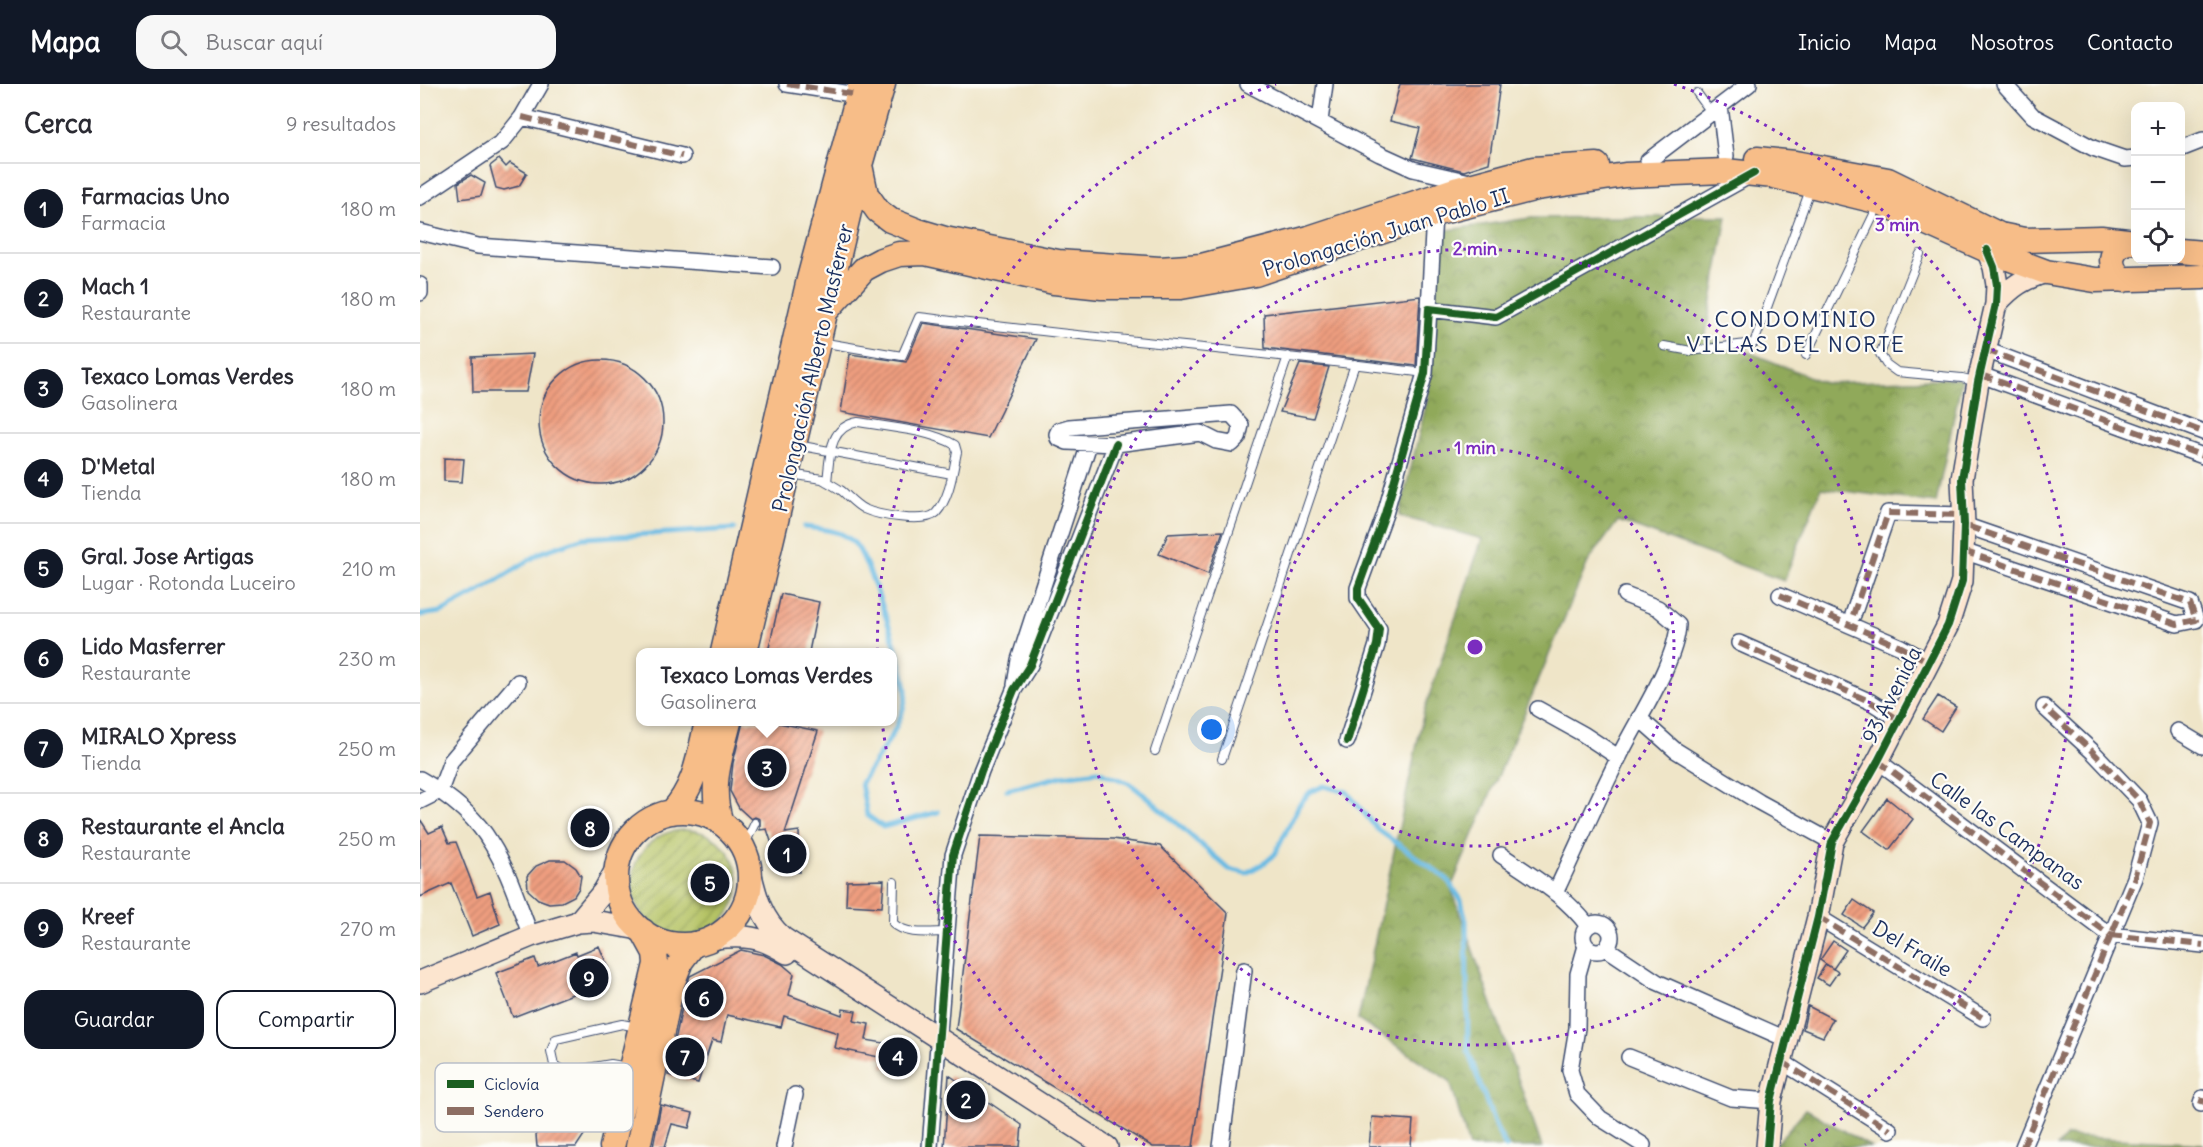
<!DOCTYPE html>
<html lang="es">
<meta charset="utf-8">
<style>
body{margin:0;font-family:Delius,sans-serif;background:#f7f7f7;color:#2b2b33}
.controls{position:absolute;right:18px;top:18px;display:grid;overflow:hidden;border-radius:12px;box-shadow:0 6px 24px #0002}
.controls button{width:54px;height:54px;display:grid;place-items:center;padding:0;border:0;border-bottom:2px solid #e1e1e2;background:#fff;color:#2b2b33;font:30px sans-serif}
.you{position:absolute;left:792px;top:646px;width:21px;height:21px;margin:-15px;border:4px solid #fff;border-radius:50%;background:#1a73e8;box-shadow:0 0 0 9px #1a73e833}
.badge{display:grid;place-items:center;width:39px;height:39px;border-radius:50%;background:#111827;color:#fff;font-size:20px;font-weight:700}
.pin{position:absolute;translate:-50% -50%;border:3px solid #fff;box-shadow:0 2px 6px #0006}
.popup{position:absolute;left:216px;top:564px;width:261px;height:78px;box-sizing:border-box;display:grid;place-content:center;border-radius:12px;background:#fff;filter:drop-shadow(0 2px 4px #0005);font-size:20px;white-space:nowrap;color:#7c7c81}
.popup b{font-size:22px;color:#2b2b33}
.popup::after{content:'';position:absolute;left:50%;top:100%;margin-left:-12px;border:12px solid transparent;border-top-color:#fff}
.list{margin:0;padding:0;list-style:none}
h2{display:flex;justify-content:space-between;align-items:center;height:78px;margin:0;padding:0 24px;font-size:26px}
h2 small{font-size:20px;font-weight:400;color:#7c7c81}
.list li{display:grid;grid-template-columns:39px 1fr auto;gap:18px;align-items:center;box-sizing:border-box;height:90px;padding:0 24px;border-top:2px solid #e1e1e2}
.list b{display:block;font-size:22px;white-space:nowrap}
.list p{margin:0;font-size:20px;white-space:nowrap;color:#7c7c81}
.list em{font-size:20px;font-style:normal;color:#7c7c81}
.actions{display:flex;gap:12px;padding:18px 24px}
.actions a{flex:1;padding:14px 0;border:2px solid #111827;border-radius:18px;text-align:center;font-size:21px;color:#111827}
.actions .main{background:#111827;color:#fff}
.icon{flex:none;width:33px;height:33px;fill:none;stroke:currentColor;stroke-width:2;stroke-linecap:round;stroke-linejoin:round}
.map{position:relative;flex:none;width:1783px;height:1063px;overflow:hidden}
header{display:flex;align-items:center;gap:36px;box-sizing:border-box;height:84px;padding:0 30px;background:#111827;color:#fff}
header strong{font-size:28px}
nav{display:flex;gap:33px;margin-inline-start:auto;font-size:21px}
.search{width:420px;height:54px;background:#f7f7f7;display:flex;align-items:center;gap:15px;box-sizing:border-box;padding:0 21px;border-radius:18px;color:#7c7c81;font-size:22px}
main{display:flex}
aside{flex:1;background:#fff}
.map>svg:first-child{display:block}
.forest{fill:url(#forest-crowns);stroke:#566c5c;stroke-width:1.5}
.garden{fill:url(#garden-furrows);stroke:#687962;stroke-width:1.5}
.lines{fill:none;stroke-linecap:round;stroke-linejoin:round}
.stream{stroke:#67bae3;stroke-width:5}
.building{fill:url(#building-hatch)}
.lane-casing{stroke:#3b4a6e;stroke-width:10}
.street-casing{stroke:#3b4a6e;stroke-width:18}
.secondary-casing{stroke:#3b4a6e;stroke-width:24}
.primary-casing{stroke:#3b4a6e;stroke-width:27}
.lane{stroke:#fff;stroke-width:8}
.street{stroke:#fff;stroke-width:15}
.secondary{stroke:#fce5cf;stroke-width:21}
.primary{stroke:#f7bd88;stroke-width:24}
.quiet{stroke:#8d6e63;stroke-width:6;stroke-dasharray:12 6;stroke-linecap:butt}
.cycleway-casing{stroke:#fdfcf7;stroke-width:11}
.cycleway{stroke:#1b5e20;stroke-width:8}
.ring{fill:none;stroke:#7b2cbf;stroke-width:3;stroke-dasharray:3 6}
.labels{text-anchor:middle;stroke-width:4.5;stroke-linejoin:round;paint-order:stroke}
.street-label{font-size:21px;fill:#1b2f5e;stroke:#fdfcf7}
.neighbourhood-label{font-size:22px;letter-spacing:1.5px;fill:#1b2f5e;stroke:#fdfcf7}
.key{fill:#fdfcf7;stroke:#b9bec9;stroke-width:1.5}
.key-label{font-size:16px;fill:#1b2f5e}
.centre{fill:#7b2cbf;stroke:#fdfcf7;stroke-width:3}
.ring-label{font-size:18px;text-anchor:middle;font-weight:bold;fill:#7b2cbf;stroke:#fdfcf7;stroke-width:4.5;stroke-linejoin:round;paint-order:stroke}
</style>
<header>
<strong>Mapa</strong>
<div class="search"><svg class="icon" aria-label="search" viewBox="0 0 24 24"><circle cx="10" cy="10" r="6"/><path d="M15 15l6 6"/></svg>Buscar aquí</div>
<nav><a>Inicio</a><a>Mapa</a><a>Nosotros</a><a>Contacto</a></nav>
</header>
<main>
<aside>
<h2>Cerca<small>9 resultados</small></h2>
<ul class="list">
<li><span class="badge">1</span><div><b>Farmacias Uno</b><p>Farmacia</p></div><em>180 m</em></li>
<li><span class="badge">2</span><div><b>Mach 1</b><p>Restaurante</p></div><em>180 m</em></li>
<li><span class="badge">3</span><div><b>Texaco Lomas Verdes</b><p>Gasolinera</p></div><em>180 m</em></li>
<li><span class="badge">4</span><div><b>D'Metal</b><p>Tienda</p></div><em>180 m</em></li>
<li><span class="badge">5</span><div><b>Gral. Jose Artigas</b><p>Lugar · Rotonda Luceiro</p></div><em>210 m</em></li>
<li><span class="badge">6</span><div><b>Lido Masferrer</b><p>Restaurante</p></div><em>230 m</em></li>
<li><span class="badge">7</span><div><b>MIRALO Xpress</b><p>Tienda</p></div><em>250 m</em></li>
<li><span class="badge">8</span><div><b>Restaurante el Ancla</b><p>Restaurante</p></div><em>250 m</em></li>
<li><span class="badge">9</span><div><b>Kreef</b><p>Restaurante</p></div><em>270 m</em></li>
</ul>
<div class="actions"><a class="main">Guardar</a><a>Compartir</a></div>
</aside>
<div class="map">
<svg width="1783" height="1063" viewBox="0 0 1783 1063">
<defs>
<pattern id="forest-crowns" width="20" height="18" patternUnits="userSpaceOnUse" patternTransform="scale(1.5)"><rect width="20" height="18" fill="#90a95a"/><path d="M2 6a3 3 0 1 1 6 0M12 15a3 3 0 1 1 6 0" fill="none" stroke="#758a4e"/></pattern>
<pattern id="garden-furrows" width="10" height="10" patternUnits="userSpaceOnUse" patternTransform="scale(1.5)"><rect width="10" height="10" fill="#b5c365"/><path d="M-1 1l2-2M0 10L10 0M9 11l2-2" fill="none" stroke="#929f56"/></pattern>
<pattern id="building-hatch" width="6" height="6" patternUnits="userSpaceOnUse" patternTransform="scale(1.5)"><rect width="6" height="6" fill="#ef9e7f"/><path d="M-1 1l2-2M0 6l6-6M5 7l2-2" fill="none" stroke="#c1816b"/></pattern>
</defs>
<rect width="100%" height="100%" fill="#fdfcf7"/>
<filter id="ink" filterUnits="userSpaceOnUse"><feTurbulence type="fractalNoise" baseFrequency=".0167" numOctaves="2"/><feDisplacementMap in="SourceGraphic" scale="12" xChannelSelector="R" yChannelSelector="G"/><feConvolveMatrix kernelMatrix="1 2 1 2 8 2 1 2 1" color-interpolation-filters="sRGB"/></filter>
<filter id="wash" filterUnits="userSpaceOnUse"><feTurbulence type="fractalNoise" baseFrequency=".008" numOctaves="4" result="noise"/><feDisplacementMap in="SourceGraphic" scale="24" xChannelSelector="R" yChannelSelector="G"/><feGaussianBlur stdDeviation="1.35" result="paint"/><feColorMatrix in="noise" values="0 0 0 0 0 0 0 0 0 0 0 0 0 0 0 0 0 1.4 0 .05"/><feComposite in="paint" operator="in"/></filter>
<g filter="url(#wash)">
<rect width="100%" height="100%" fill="#efe5c8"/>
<path class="forest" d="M1307 132 1285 255 1311 261 1405 299 1542 294 1516 419 1401 404 1364 497 1198 437 1168 478 1031 804 1122 1063H1049L1030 997 938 936 1004 627 1062 455 979 432 1008 313 1021 147 1111 134Z
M1386 1025 1451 1063H1353Z
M1646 1052 1783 1060V1063H1637Z"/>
<path class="garden" d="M212 799a53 53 0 1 1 106 0a53 53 0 1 1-106 0Z"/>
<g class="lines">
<path class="stream" d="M384 443C402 445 423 446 435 460 448 473 488 593 486 611 482 644 458 671 441 699L447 731 463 743 518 728
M0 531 21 528 60 507 122 468 163 454 314 445
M587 706 642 692 678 687 709 699 728 714 809 785 826 789 846 778 855 770 879 721 890 708 904 702 927 708 957 745 1027 795 1041 816 1046 837 1048 967 1076 1044 1086 1063"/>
</g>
<g id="blocks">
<path class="building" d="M980 0H1080L1069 79 1044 87 992 74 1000 44 970 37Z
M79 75 86 83 90 79 107 89 99 102 84 106 76 104 70 82Z
M51 91 65 99 61 112 40 115 38 99Z
M1000 212 996 282 845 264 844 230Z
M503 239 616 255 568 354 421 328 430 270 486 278Z
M113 270 106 308H53L52 273Z
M119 338a62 62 0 1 1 124 0a62 62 0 1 1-124 0Z
M880 280 909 283 893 334 860 328Z
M24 374 44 375 42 398 24 397Z
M803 447 788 490 739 470 748 450Z
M361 510 399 518 389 568H348Z
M1518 612 1536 623 1521 647 1503 635Z
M323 638H354L398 647 365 749 379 747 380 788H361L347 745 340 746V735L335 733 331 735 319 724 310 707 313 679Z
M1467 714 1493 735 1469 766 1443 747Z
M0 735 9 749 22 743 29 759 36 758 57 812 70 807 80 840 52 852 31 799 0 813Z
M560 752 693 755 740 762 808 829 773 1063H733L536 945Z
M130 776H145L156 784 161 792 159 804 154 812 142 818 129 819 118 815 108 806 107 792 116 782Z
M464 796 462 823 426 821 427 797Z
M1434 816 1453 829 1442 843 1424 831Z
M1413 857 1426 866 1413 885 1400 876Z
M179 862 188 883 184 898 93 933 76 889 115 874 118 883 156 868 157 871Z
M321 866 344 871 362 880 374 890 369 911 422 931 423 925 436 927 434 937 449 940 446 956 493 964 489 987 463 983 464 974 415 964 418 949 364 932 361 943 307 931 301 958 292 956 278 999 248 991 266 904 270 892Z
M1406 880 1418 888 1409 901 1397 894Z
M1388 922 1413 935 1403 953 1383 945Z
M529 991 602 1041 600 1063H524Z
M241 1021 273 1029 269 1044 252 1040 245 1063H233Z
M175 1022 166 1048 156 1063H117L114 1026Z
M952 1033 993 1036 991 1063H949Z"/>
</g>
</g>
<g filter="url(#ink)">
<use href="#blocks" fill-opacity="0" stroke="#3b4a6e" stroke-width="1.5"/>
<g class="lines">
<defs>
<path id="lane" d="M1277 9 1291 28
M1500 170 1460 270 1466 280 1477 288 1542 294 1558 298
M400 258 482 272 499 233C667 254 837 267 1005 289
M1244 262 1271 267 1334 259 1391 103
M1386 271 1458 122
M377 361 532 390
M370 390 402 395C409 399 416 403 422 407 429 413 436 421 444 425 457 431 505 440 516 429 530 414 533 387 537 368L535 361C510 346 468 343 438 338 408 343 410 373 407 398
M735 667 868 272
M802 675 935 280
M323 764 335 739
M474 798 473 839C486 852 510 848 527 848
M207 983 191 980 145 988 134 981 131 967 136 955 202 940 217 943"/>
<path id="street" d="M367 0 438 11
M828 0 960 70 993 85 1050 98
M1584 0 1613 32 1673 64 1705 75 1716 74
M1300 22 1306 72
M102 33 262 72
M900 37 905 0
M1760 65 1783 56
M1228 77 1329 0
M0 113 82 58 102 33 121 0
M0 148 58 162 352 183
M0 201V209
M1009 225 1014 130
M1566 266 1783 348
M1561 291 1783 372
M811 330 821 341 818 354 812 360 796 357 780 349 696 360 647 358 638 354 637 350 639 346 649 343Z
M1543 467 1757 540 1776 536 1770 519 1544 441
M1360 511 1481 563 1509 578
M1433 531 1468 429 1544 431
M1319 559 1451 618 1478 635
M595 601 599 576 669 360
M1118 625 1163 650 1198 673
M1219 634 1255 666 1339 718 1412 758
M1758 647 1783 662
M927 657 957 561 959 545 938 514V504L965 430 1005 289 1009 225 1076 233 1331 91
M1458 677 1690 851
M0 695C28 711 55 731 71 759 89 787 99 822 111 852
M0 717 20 707 31 677 98 598
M1081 771C1112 792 1145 811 1168 842
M1135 809C1157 763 1177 716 1200 671 1217 636 1256 578 1258 541L1238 524 1205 511
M1398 833 1563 934
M1163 853a14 14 0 1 1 28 0a14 14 0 1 1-28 0Z
M1690 851 1783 861
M1166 862 1158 890 1157 944 1150 986 1157 1010 1180 1034 1223 1061
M1186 864 1237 898 1368 956
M1209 973 1311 1014 1351 1017
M1361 977 1470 1046
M1781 1020 1783 1014
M364 1063 375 1011
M510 1063 533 771 561 687 594 606 610 581 696 360
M801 1063 824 886
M1603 1063 1715 794 1730 739 1719 716 1673 668 1624 623"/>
<path id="secondary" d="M1576 220C1592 202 1603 195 1626 188
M330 787C336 813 342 836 363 854L687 1063
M158 838 184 807 197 784
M294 854C324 851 341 852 367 869
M0 898 111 852 158 838 173 837 219 845
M1347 1063 1351 1017 1398 833 1412 758 1458 677 1509 578 1528 541 1542 497 1544 441 1542 395 1558 298 1576 220 1577 201 1574 183 1567 166"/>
<path id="primary" d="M1337 75 1375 79 1468 96 1580 151 1604 156 1681 154 1716 158
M440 81 446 110 458 127 470 136 498 147 525 155 638 178 740 185 781 182 889 154 1038 105 1113 85 1177 81
M1760 167 1783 169
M1704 196C1684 183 1690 157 1716 158
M407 226 444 185 461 176 479 170 505 169 634 198 682 203H761L835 190 1014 130 1117 104 1205 91 1305 87 1354 92 1460 118 1567 166 1626 188 1675 196 1783 193
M303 568 389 195 441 0
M325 568 440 81 463 0
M196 794a67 67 0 1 1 134 0a67 67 0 1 1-134 0Z
M252 728C276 702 279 671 287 638
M301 739C289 703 300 674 309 638
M192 1063 236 880 235 869 223 847
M218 1063 252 900 261 877 274 860"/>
</defs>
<use href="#lane" class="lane-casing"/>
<use href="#street" class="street-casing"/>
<use href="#secondary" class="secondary-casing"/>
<use href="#primary" class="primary-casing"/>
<use href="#lane" class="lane"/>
<use href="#street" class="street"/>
<use href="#secondary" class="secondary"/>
<use href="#primary" class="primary"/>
<path class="quiet" d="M367 0 438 11
M102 33 262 72
M1566 266 1783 348
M1561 291 1783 372
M1543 467 1757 540 1776 536 1770 519 1544 441
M1360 511 1481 563 1509 578
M1433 531 1468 429 1544 431
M1319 559 1451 618 1478 635
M1458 677 1690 851
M1398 833 1563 934
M1690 851 1783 861
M1361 977 1470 1046
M1781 1020 1783 1014
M1603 1063 1715 794 1730 739 1719 716 1673 668 1624 623"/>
<defs>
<path id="cycleway" d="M927 657 957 561 959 545 938 514V504L965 430 1005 289 1009 225 1076 233 1334 89
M510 1063 533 771 561 687 594 606 610 581 696 360
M1347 1063 1351 1017 1398 833 1412 758 1458 677 1509 578 1528 541 1542 497 1544 441 1542 395 1558 298 1576 220 1577 201 1574 183 1567 166"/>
</defs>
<use href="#cycleway" class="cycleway-casing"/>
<use href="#cycleway" class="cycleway"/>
</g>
</g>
<g class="ring">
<circle cx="1055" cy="563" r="199"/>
<circle cx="1055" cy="563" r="398"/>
<path d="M725 1061A597 597 0 0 1 856 0M1254 0A597 597 0 0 1 1385 1061"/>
</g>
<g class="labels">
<g class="street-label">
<text transform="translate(966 149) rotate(-17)" y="7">Prolongación Juan Pablo II</text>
<text transform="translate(393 284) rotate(-77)" y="7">Prolongación Alberto Masferrer</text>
<text transform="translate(1472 611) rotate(-63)" y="7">93 Avenida</text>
<text transform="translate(1587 747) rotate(36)" y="7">Calle las Campanas</text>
<text transform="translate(1492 865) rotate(31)" y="7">Del Fraile</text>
</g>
<g class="neighbourhood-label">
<text x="1376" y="243">CONDOMINIO<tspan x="1376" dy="25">VILLAS DEL NORTE</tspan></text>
</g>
</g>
<rect x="15" y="979" width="198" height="69" rx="9" class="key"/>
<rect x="27" y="996" width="27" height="8" fill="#1b5e20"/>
<rect x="27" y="1023" width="27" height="8" fill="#8d6e63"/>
<g class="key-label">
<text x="64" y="1006">Ciclovía</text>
<text x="64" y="1033">Sendero</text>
</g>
<circle cx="1055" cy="563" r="9" class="centre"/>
<g class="ring-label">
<text x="1477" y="147">3 min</text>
<text x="1055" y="171">2 min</text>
<text x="1055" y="370">1 min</text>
</g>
</svg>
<div class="controls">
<button>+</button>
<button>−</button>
<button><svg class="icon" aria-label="locate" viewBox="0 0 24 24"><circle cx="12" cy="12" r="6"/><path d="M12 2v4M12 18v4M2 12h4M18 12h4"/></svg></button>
</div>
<div class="you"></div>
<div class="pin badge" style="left:367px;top:770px">1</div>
<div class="pin badge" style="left:546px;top:1016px">2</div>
<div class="pin badge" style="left:347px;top:684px">3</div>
<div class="popup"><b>Texaco Lomas Verdes</b>Gasolinera</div>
<div class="pin badge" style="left:478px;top:973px">4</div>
<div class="pin badge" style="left:290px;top:799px">5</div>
<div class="pin badge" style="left:284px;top:914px">6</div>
<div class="pin badge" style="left:265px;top:973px">7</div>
<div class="pin badge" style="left:170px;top:744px">8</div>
<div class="pin badge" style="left:169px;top:894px">9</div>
</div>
</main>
